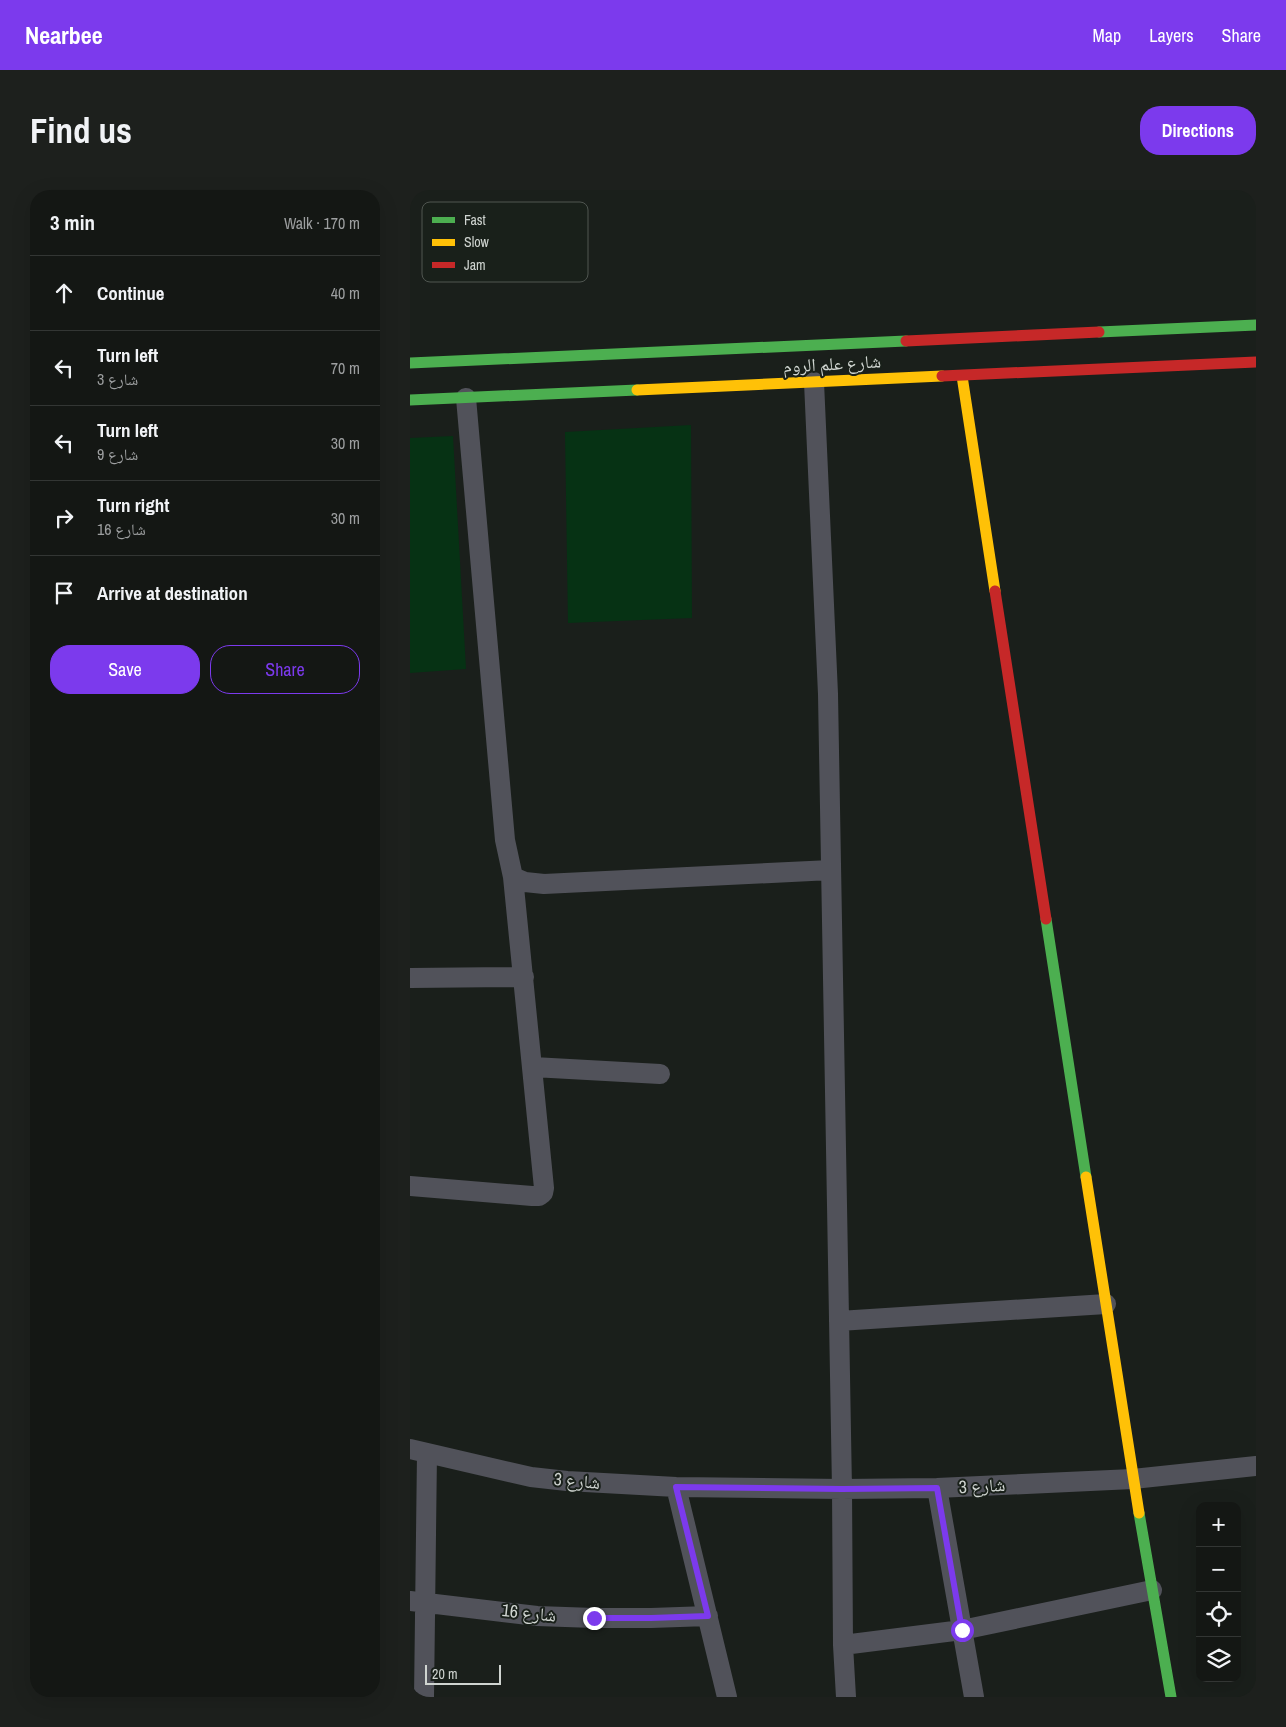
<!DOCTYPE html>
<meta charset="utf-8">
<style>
body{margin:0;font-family:"Archivo Narrow","Noto Naskh Arabic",sans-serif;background:#1d201d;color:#f1f3f6}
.controls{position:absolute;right:15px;bottom:15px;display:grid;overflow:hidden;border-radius:10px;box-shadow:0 5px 20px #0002}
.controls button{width:45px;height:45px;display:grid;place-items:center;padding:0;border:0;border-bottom:1px solid #333634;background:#141714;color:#f1f3f6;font:25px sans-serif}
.scale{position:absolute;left:15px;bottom:12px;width:76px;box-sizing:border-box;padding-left:5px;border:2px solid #cfd4d0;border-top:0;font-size:14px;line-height:18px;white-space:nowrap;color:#cfd4d0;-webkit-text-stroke:4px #19201a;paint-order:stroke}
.stop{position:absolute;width:15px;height:15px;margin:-11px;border:4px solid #7c3aed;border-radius:50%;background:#fff}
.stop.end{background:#7c3aed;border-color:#fff;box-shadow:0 1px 5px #0008}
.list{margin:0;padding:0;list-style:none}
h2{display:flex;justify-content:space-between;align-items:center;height:65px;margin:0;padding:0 20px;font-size:21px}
h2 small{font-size:16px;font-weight:400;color:#9d9fa0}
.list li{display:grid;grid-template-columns:32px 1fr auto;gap:15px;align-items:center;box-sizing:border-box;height:75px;padding:0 20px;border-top:1px solid #333634}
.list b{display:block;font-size:19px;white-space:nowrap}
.list p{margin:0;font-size:16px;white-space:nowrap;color:#9d9fa0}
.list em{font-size:16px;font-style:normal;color:#9d9fa0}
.actions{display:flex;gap:10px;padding:15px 20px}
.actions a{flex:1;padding:11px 0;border:1px solid #7c3aed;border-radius:20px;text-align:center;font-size:18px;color:#7c3aed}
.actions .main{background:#7c3aed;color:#fff}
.icon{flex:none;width:28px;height:28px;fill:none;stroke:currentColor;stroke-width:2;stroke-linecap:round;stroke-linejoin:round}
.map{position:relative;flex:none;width:846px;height:1507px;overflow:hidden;border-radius:20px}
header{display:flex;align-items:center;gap:30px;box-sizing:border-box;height:70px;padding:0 25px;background:#7c3aed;color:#fff}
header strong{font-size:24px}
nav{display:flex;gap:28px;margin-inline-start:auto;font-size:18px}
.intro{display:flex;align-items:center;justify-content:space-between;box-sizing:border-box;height:120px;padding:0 30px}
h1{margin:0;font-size:35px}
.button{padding:12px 22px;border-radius:20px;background:#7c3aed;color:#fff;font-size:18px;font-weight:700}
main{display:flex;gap:30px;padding:0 30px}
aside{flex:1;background:#141714;border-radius:20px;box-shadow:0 5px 20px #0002}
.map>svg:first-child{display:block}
.green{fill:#063214}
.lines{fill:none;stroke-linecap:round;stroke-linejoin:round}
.street{stroke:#51525a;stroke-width:20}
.fast{stroke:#4caf50;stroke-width:11}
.slow{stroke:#ffc107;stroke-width:11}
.jam{stroke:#c62828;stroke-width:11}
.route{stroke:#7c3aed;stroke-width:6}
.labels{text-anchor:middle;stroke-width:4;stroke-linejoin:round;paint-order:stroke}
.street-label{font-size:18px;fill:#cfd4d0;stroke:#19201a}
.key{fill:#19201a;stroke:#505651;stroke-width:1}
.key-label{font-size:14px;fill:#cfd4d0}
</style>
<header>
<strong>Nearbee</strong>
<nav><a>Map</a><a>Layers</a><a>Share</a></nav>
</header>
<div class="intro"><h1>Find us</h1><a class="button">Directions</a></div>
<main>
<aside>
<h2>3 min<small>Walk · 170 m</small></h2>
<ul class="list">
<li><svg class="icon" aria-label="ahead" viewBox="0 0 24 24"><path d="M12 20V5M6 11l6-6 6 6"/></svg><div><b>Continue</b></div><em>40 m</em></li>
<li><svg class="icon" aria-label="left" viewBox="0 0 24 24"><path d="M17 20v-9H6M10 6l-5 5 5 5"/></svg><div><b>Turn left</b><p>شارع 3</p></div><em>70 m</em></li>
<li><svg class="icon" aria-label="left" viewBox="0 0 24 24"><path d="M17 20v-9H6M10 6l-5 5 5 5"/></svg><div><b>Turn left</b><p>شارع 9</p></div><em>30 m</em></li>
<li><svg class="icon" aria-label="right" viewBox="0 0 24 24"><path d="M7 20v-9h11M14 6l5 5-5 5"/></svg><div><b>Turn right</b><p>شارع 16</p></div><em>30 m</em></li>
<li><svg class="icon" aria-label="arrive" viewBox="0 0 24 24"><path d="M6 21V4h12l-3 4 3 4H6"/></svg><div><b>Arrive at destination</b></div></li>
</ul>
<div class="actions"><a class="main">Save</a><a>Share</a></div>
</aside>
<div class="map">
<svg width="846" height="1507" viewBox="0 0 846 1507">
<rect width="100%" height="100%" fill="#1a1f1b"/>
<path class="green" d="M281 235 282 428 158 433 155 242Z
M43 246 56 479 0 483V248Z"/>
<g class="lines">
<path class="street" d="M404 192 418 504 432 1299 433 1455 436 1507
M103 687 115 692 134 694 421 680
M0 788 114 787
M123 877 250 884
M0 996 122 1006H129L133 1003 134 998 103 687 95 650 56 208
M429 1131 696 1114
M0 1259 121 1287 157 1291 266 1297 432 1299 527 1298 723 1289 846 1276
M266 1297 317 1507
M527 1298 564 1507
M0 1411 127 1426 184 1428H241L298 1426
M433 1455 552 1440 742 1400
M14 1507 17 1263"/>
<path class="fast" d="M689 142 846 135
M0 173 496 151
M0 210 227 200
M636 729 676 987
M729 1323 761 1507"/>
<path class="slow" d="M552 186 585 401
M227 200 532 186
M676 987 729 1323"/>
<path class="jam" d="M496 151 689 142
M532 186 846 172
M585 401 636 729"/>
</g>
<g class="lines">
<path class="route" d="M184 1428H241L298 1426 266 1297 432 1299 527 1298 552 1440"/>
</g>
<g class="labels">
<g class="street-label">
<text transform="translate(422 174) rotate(-3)" y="6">شارع علم الروم</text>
<text transform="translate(167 1291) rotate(5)" y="6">شارع 3</text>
<text transform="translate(572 1296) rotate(-3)" y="6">شارع 3</text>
<text transform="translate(119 1423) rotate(6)" y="6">شارع 16</text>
</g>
</g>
<rect x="12" y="12" width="166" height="80" rx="8" class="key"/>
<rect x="22" y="27" width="23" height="6" fill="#4caf50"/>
<rect x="22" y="49" width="23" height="7" fill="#ffc107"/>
<rect x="22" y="72" width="23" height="6" fill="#c62828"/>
<g class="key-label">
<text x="54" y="35">Fast</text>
<text x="54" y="57">Slow</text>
<text x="54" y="80">Jam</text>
</g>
</svg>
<div class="controls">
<button>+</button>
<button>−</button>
<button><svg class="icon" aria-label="locate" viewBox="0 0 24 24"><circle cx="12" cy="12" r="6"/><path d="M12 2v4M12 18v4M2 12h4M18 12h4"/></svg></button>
<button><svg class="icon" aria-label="layers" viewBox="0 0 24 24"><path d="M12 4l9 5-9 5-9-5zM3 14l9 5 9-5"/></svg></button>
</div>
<div class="scale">20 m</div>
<div class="stop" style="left:552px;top:1440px"></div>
<div class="stop end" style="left:184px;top:1428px"></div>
</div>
</main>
